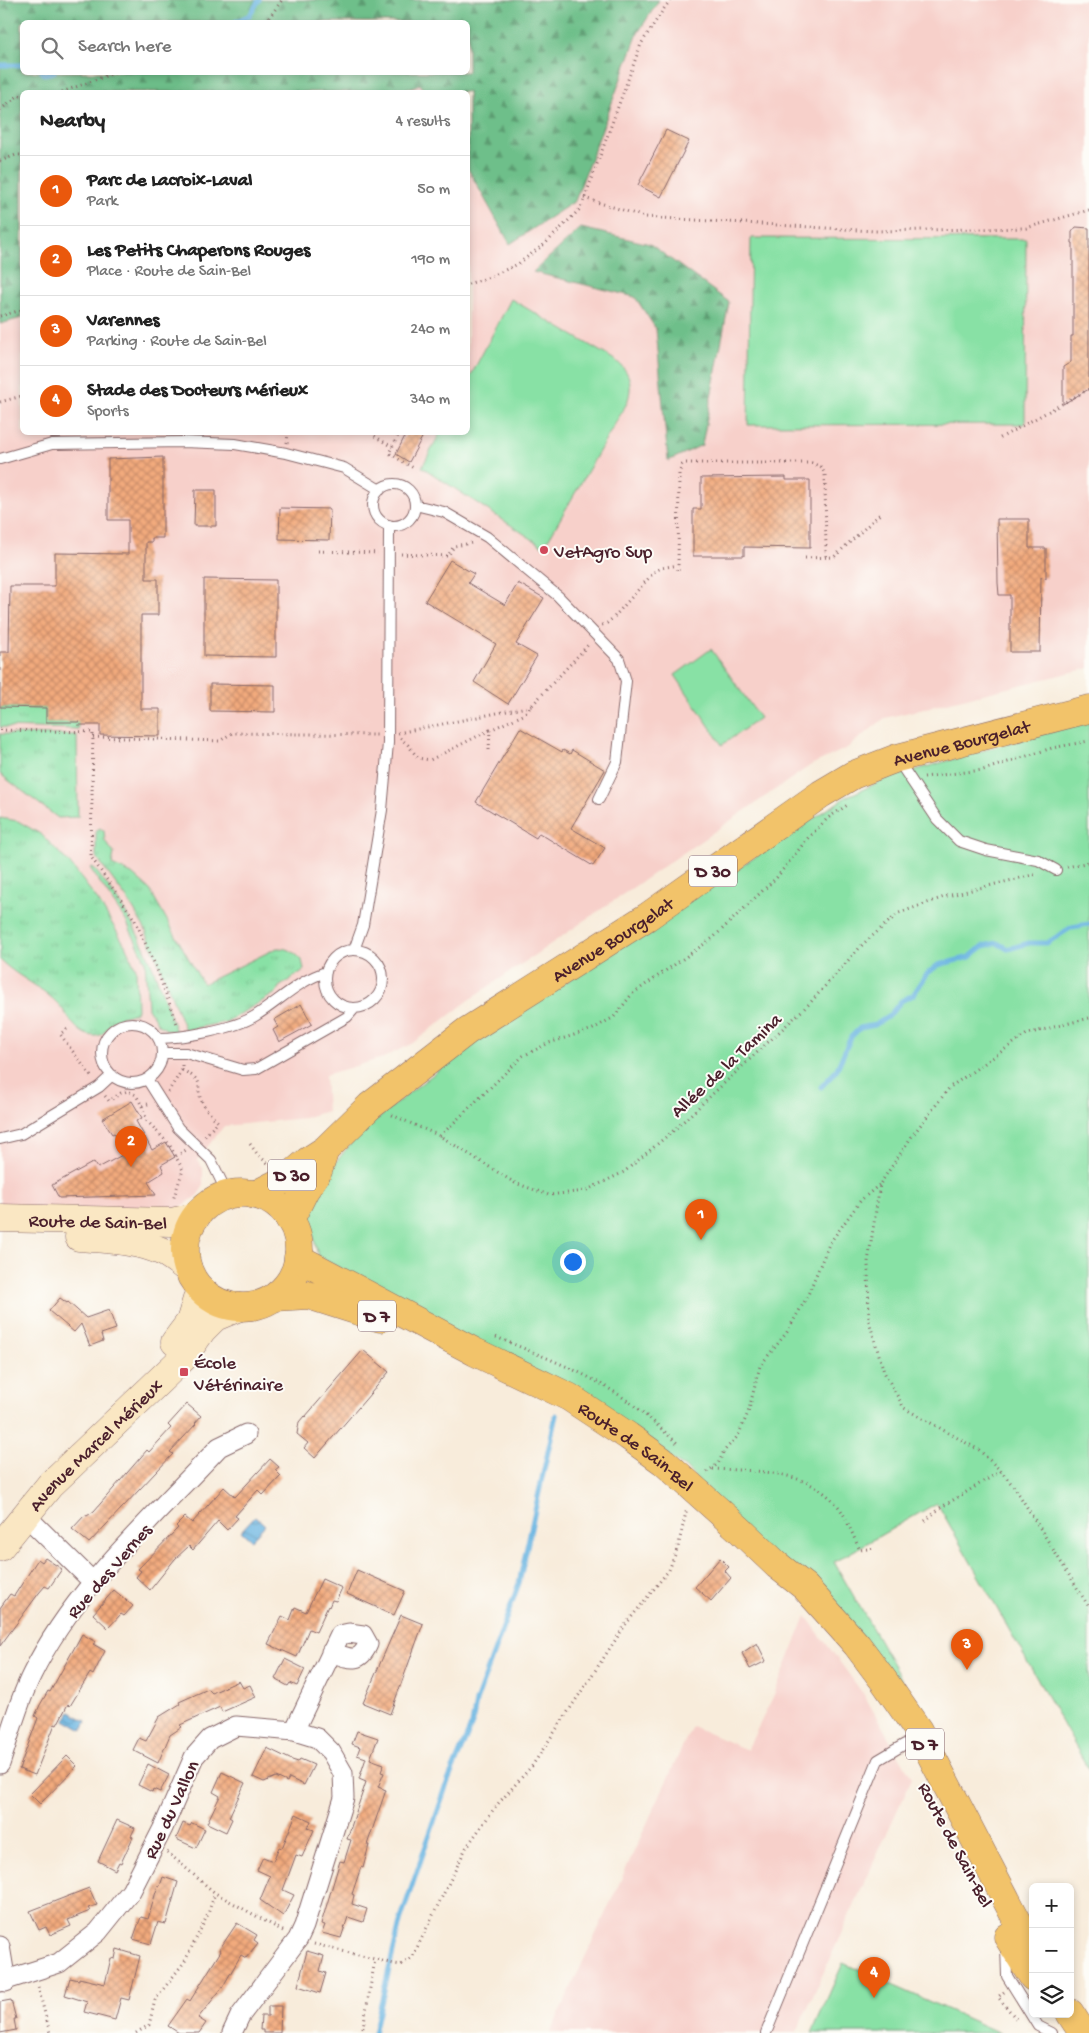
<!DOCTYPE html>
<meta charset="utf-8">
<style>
body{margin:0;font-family:"Gochi Hand",sans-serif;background:#f6f6f6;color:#222}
.controls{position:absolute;right:15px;bottom:15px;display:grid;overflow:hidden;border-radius:8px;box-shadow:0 2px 8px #0003}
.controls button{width:45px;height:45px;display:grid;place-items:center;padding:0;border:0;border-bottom:1px solid #e0e0e0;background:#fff;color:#222;font:25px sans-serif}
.you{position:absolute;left:572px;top:1261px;width:18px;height:18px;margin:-12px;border:4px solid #fff;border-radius:50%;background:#1a73e8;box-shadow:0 0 0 8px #1a73e833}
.badge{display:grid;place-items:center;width:32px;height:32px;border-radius:50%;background:#ea580c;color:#fff;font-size:16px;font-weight:700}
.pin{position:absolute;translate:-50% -41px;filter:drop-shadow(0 1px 2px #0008)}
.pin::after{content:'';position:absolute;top:26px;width:18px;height:15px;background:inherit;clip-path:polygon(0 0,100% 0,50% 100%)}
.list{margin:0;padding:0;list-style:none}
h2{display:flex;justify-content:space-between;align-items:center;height:65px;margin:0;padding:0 20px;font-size:21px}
h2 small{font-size:16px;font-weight:400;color:#767676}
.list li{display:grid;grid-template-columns:32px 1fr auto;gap:15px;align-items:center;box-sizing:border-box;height:70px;padding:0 20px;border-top:1px solid #e0e0e0}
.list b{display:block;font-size:19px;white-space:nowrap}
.list p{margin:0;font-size:16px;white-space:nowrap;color:#767676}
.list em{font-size:16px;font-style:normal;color:#767676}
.icon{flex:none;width:28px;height:28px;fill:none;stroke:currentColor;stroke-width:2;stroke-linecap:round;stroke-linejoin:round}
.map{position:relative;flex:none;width:1089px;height:2033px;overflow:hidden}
.search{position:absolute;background:#fff;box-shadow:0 2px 8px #0003;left:20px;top:20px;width:450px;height:55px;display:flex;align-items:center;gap:12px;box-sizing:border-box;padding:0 18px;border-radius:8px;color:#767676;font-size:19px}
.panel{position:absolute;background:#fff;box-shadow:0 2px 8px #0003;left:20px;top:90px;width:450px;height:345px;border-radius:8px}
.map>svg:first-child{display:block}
.built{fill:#f7d0ca;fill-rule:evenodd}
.grass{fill:url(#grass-tufts);stroke:#698068}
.forest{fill:url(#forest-firs);stroke:#5c6f5a;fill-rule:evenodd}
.park{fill:#88e1a5;stroke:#698068}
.water{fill:url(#water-waves);stroke:#586a86}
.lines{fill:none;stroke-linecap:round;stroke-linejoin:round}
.stream{stroke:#67b4e1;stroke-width:5}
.building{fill:url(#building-cross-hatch)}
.service-casing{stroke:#876769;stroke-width:12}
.minor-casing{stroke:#876769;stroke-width:21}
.secondary-casing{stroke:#876769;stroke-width:29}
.primary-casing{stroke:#876769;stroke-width:29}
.path{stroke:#876769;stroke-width:3;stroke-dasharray:1 4;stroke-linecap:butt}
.service{stroke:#fff;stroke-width:10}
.minor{stroke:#fff;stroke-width:19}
.secondary{stroke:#fae7c3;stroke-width:28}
.primary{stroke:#f2c36a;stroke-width:28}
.poi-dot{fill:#d1495b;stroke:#fdfcf7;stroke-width:2}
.labels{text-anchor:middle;stroke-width:4;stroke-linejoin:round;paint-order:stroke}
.shield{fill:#fdfcf7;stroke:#806168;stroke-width:1}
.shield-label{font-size:18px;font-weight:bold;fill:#4a1f2b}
.poi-label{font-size:19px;fill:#4a1f2b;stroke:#fdfcf7;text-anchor:start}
.street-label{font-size:19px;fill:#4a1f2b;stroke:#fdfcf7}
</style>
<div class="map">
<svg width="1089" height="2033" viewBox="0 0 1089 2033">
<defs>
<pattern id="grass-tufts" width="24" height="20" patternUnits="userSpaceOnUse" patternTransform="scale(1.25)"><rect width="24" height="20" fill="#88e1a5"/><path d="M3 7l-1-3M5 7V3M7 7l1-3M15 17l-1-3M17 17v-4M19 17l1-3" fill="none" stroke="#77c18e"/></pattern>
<pattern id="forest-firs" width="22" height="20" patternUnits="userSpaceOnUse" patternTransform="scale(1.25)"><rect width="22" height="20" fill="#6ebf8a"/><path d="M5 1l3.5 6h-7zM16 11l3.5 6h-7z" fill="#5c9b71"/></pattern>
<pattern id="water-waves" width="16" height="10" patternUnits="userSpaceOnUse" patternTransform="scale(1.25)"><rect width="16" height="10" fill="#67b4e1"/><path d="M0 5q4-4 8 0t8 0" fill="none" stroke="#5792b7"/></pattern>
<pattern id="building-cross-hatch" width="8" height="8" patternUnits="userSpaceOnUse" patternTransform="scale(1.25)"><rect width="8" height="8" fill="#f2aa7d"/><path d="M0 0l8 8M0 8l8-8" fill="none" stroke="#c68a67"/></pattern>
</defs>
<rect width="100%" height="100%" fill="#fdfcf7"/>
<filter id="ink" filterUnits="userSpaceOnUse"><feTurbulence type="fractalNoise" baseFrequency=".02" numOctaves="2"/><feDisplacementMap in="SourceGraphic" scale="10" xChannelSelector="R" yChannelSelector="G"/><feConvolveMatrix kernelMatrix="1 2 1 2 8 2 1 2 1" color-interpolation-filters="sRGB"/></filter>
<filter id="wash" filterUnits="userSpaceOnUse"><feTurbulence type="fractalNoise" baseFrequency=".0096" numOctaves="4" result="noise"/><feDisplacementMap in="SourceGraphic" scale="20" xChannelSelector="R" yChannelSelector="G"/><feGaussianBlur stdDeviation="1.12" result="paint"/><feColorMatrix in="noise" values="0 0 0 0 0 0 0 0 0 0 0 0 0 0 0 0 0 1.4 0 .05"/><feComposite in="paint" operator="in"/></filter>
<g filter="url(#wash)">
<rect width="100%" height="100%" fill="#f8ecdb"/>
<path class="built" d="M264 0H1089V668L885 718 847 748 811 765 472 998 413 1043 383 1058 325 1075 327 1111 304 1118 224 1126 197 1160 203 1168V1187L197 1196 178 1209 0 1210V71L22 72H468V22ZM22 92H468V432H22Z
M806 1616 864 1695 912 1778 796 2033H550L692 1726 747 1750 773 1697Z"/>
<path class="grass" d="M0 707 46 708V722H79L78 729 0 727Z
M0 734 77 735 78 817 58 818 0 774Z
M0 818 18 821 42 835 72 866 99 902 125 945 136 969 137 1011C130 1017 120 1015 113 1021 107 1026 105 1036 96 1036 76 1036 70 1017 59 1005 43 987 17 977 0 960Z
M100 828 104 831 105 841 114 853 112 865 132 874 150 890 203 984 277 948C289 948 294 952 302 960L304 970 279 987 276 993 226 1022 185 1030 145 929 130 903 96 857V830Z
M93 867C110 888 126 911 138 935 154 965 164 999 176 1032L167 1030 158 1024 148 1008 145 960 126 921 90 868Z"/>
<path class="forest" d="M0 0H659L638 33 575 201 510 244 468 169V92H425L420 84 400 92H22V318L0 324ZM22 22H468V72H22Z
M581 228 650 244 729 302 702 445 668 461 656 329 635 297 533 272Z"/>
<path class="park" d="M751 238 1026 239 1025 424 748 425Z
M511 299 615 360C631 372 633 385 627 403L544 547 422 467 440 433 468 432V381Z
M711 649 760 718 722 745 675 675Z
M1089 720V1770L937 1503 834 1562 905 1685 898 1692 685 1467 318 1256 307 1208 319 1183 356 1137 410 1092 474 1043 846 797 888 778Z
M843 1963 1000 2033H812Z"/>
<path class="water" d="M255 1516 265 1525 251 1540 241 1531Z
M70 1712 86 1721 82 1730 65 1720Z"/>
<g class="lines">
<path class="stream" d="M235 22 250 15 259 0
M0 65H22
M42 72 44 74 54 72
M821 1087 836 1071 851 1037 860 1028 875 1025 889 1016 901 1001 913 995 928 973 938 965 970 957 983 946 997 943 1008 949 1029 943H1047L1072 927 1089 924
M374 2033 401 1918 448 1781 472 1724 476 1702 519 1583 556 1415"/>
</g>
<g id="blocks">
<path class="building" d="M666 130 689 141 661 197 638 185Z
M1076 227 1089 228V389L1063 404V367L1071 362V336H1073V243H1072V232Z
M407 432H425L409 462 396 454Z
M163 457V538H152V542H146V579H158V615H141V709H160V736L100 735V725H78L79 722H46V708L0 707V652H9L10 586H55V553L128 554V520H108V459Z
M786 477V480H810V548L744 547V556H693V509H701V478Z
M195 490H216V526H194Z
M280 508 330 509 329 540 279 539Z
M997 519H1029V548H1046V578L1041 577 1040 652H1010V595H999L998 583Z
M450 560 474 574 468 583 505 605 518 583 544 598 516 644 537 656 508 704 474 682 496 644 425 601Z
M204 579 276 580V657L204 656Z
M210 684 275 685V712L210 711Z
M520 728 562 752 563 750 570 754 572 750 605 770 571 828 605 848 593 866 539 833 536 838 476 802Z
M301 1004 312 1024 279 1042 273 1030 278 1027 274 1020Z
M132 1101 142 1118 136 1121 152 1150 166 1142 175 1157 161 1165 164 1172 148 1182 156 1195 59 1198 52 1185 94 1162 98 1168 126 1153 114 1133 112 1134 102 1119Z
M60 1298 67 1303 68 1302 86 1318 109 1310 116 1329 101 1334 103 1341 90 1346 81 1324 74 1332 49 1311Z
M363 1350 389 1372 315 1458 304 1448 308 1443 297 1434 299 1422 304 1416 305 1417Z
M187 1404 201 1416 195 1423 196 1424 170 1452 173 1454 89 1543 72 1529 85 1515 87 1516 94 1511 147 1450 149 1452 171 1428 168 1425Z
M270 1459 279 1467 275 1470 281 1476 263 1495 258 1490 235 1516 238 1518 227 1530 218 1521 193 1550 189 1546 175 1559 150 1590 136 1577 141 1571 138 1569 178 1528 176 1526 185 1517 192 1523 224 1487 235 1497Z
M45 1558 62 1569 49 1588 45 1586 39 1593 0 1646V1608L10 1594 14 1596 38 1559 42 1562Z
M720 1558 729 1567 725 1571 731 1578 711 1601 695 1587Z
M357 1570 405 1591 394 1615 347 1594Z
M322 1579 342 1588 336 1601 332 1600 329 1607 328 1606 316 1632 309 1629 297 1657 268 1644 282 1616 290 1620 295 1607 306 1612Z
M114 1590 133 1606 124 1616 121 1614 108 1628 93 1614Z
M401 1615 423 1624 390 1714 363 1703Z
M82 1634 96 1642 93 1644 105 1651 93 1675 90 1673 70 1706 68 1704 57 1725 55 1724 35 1775 19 1769 38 1718 35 1716 40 1705 48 1691 50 1692Z
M757 1643 766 1661 750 1669 742 1653Z
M285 1659 305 1669 297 1686 290 1683 288 1686 275 1679Z
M239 1681 243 1688 250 1685 256 1697 222 1712 220 1707 180 1725 182 1727 170 1735 158 1763 133 1750 139 1738 146 1741 159 1717 180 1704 179 1702 208 1689 212 1693Z
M357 1731 378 1738 370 1759 384 1764 381 1772 384 1773 378 1787 386 1790 367 1845H369L363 1868 361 1867 352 1894 354 1895 352 1904 367 1909 363 1922 348 1917 341 1938 322 1933 325 1925 321 1924 340 1861 344 1862 351 1840 347 1839 366 1782 359 1779 366 1758 357 1755 360 1747 352 1744Z
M267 1748 292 1760 298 1762 300 1759 314 1765 304 1785 289 1778 287 1782 276 1777 264 1782 253 1777Z
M67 1756 77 1766 40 1804 30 1794Z
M148 1764 169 1775 160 1792 153 1789 152 1792 138 1785Z
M222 1772 245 1783 229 1817 232 1819 226 1832 207 1823 220 1796 213 1792Z
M296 1814 311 1821 308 1828 314 1830 302 1857 296 1855 283 1890 294 1895 283 1916 260 1900 270 1876 257 1870 263 1857 273 1861 279 1847 282 1848Z
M117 1820 135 1828 131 1836 133 1837 121 1863 119 1862 115 1870 98 1861Z
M183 1823 190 1826 192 1823 205 1829 196 1848 176 1839Z
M163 1877 178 1882 166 1924 158 1922 151 1944 133 1939 141 1917 148 1919 158 1885 160 1886Z
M89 1888 97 1905 88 1908 90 1911 68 1920 71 1926 50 1935 46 1927 39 1930 30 1911Z
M237 1923 257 1935 254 1940 258 1943 246 1958 241 1955 222 1988 198 2018 206 2023 199 2033H179L168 2026 187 1999 190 2001 221 1951 219 1950Z
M117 1949 140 1956 129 2000 121 1998 115 2020 84 2012 87 2002 65 1995 70 1978 79 1980V1978L105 1984 111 1958 115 1959Z
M307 1951 324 1956 320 1971 326 1973 320 1993 298 1986Z
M11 2000 16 2019H14L16 2030 0 2033V2002Z
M268 2006H281L280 2033H263V2030H260L261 2016H268Z"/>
</g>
</g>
<g filter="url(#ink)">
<use href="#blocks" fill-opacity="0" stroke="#876769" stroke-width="1"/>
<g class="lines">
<defs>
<path id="service" d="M0 459 52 444 183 442 235 444 286 453 344 468 380 490
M373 505a21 21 0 1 1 42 0a21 21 0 1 1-42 0Z
M415 505 444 512 487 537 558 596 619 659 626 681 617 762 599 799
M897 759 937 819 959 841 986 850 1038 860 1056 870
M325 979a29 29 0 1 1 58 0a29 29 0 1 1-58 0Z
M354 950 363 925 382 810 388 743 389 525
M102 1053a30 30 0 1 1 60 0a30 30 0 1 1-60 0Z
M158 1038C183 1038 234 1029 255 1016 278 1002 299 980 326 972
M162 1053H186L243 1070 256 1069 347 1017 354 1009
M147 1079 178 1128 211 1160 228 1195
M0 1139 21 1134 99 1087 112 1075
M1006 1947 1007 1976 1038 2026 1052 2033
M766 2033 878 1760 905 1744"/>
<path id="minor" d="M25 1515 93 1582
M294 1731 340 1635 349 1633 363 1635 368 1644C359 1665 349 1658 331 1652
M0 1764C10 1734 18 1702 32 1674 74 1588 154 1517 219 1447L246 1434
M0 1946 6 1982
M0 1982 59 1963 98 1932 131 1891 163 1828 194 1757 210 1739 236 1726 294 1731 317 1738 331 1752 343 1773 344 1798 304 1926 298 1939 240 2016 232 2033"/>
<g id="secondary">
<path id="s1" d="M0 1218 171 1222 196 1217"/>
<path d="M79 1237C105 1239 137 1240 161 1251 171 1255 179 1263 188 1269"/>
<path d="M175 1342 190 1322 200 1289"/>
<path id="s2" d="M0 1547 50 1485 182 1359 202 1330 215 1317 239 1307"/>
</g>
<g id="primary">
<circle cx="242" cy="1250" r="57"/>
<path id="s3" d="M255 1195 288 1178 308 1161 325 1150 370 1106 467 1031 647 917 821 794 853 775 897 758 1089 709"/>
<path d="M290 1220 305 1190 318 1171 323 1156"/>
<path id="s4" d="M298 1258 475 1352 569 1397 628 1436 664 1462 739 1529 777 1565 805 1587 857 1645 884 1681 918 1730 1033 1951"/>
<path d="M275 1297 308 1295 380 1318"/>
<path d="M1008 1937 1033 1977"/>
<path d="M1070 2013 1083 2033"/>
</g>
</defs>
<use href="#service" class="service-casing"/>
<use href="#minor" class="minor-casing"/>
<use href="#secondary" class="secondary-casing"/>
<use href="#primary" class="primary-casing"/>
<path class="path" d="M266 22 282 0
M62 92 117 72
M0 110 19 95 22 96
M0 161 16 155H22
M584 198 645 217 875 231 1026 228 1089 210
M468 284 490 277 518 264 546 243 581 208 641 44 665 7 671 0
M0 316 22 310
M0 402 22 396
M373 432V435L392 447
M400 432 389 453 415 469
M1000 438 1089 389
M287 443 288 432
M318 551 378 553
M401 554 448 556 454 546 472 543
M805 558 834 557 882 512
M678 570 679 474 682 465 686 463H812L821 467 825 474 826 558
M602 625 607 623 614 617 655 571 661 568 678 565
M0 730 93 732 91 857 135 920 156 967 177 1024
M398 733 532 706
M93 737 220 741 232 733 377 735
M400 738 408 745 418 758 430 760 490 730
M489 750 490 730 523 715 589 644
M924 777 983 770 1052 748 1089 741
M1067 867 1089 862
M1089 1018 1027 1034 950 1087 912 1136 880 1184 868 1262 869 1321 884 1372 904 1408 979 1450 1001 1471 1015 1488 1089 1607
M67 1029 60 1034 93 1079
M182 1070C209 1084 193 1083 202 1102 206 1110 212 1116 218 1122L203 1138
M168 1092 182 1070V1065
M105 1096 109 1101 121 1093 128 1091 136 1095 142 1106 148 1104
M142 1106 147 1121 169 1144 183 1170 173 1200
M392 1115 440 1136 515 1183 549 1195 585 1191 624 1172 673 1131 809 1004 863 944 899 913 947 896 1037 874
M440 1136 523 1056 549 1043 593 1029 614 1017 632 994 713 938 777 877 808 838 828 818 849 804
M250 1144 258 1155 270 1165
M176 1156 186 1150
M496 1337C534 1353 576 1368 611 1390 635 1404 656 1424 677 1443
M713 1469C756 1471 806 1469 837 1505 846 1515 853 1537 860 1550L875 1548
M707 1472 718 1464 724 1451 738 1436 748 1413 760 1366 787 1332 807 1297 829 1244 861 1200 879 1185
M925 1521 940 1508 1001 1471
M167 1852 215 1893 283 1931
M314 1944 394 1964 401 1965 412 1958 466 1848 496 1806 532 1766 626 1624 669 1570 678 1547 687 1508
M38 1987 50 2033
M1004 1992 998 1997 1018 2021
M136 2033 149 2025 155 2000 185 1961 208 1914 215 1893
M362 2033 375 1960"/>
<use href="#service" class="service"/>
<use href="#minor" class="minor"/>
<use href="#secondary" class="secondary"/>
<use href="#primary" class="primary"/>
</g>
</g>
<g class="poi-dot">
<circle cx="544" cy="550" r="5"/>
<rect x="179" y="1367" width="10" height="10" rx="2.5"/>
</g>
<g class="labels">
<g class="shield">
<rect x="689" y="855.5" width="48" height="31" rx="4"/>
<rect x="268" y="1159.5" width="48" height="31" rx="4"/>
<rect x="358" y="1300.5" width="38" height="31" rx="4"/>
<rect x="906" y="1728.5" width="38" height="31" rx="4"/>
</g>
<g class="shield-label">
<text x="713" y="877">D 30</text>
<text x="292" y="1181">D 30</text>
<text x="377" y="1322">D 7</text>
<text x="925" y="1750">D 7</text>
</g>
<g class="poi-label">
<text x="554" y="557">VetAgro Sup</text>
<text x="194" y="1368">École<tspan x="194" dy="22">Vétérinaire</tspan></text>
</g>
<g class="street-label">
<text dy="7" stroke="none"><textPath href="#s3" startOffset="846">Avenue Bourgelat</textPath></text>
<text dy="7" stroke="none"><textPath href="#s3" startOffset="441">Avenue Bourgelat</textPath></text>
<text transform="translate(725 1064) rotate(-43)" y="7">Allée de la Tamina</text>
<text dy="7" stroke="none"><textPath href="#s1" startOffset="98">Route de Sain-Bel</textPath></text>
<text dy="7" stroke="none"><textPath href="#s2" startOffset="140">Avenue Marcel Mérieux</textPath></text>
<text dy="7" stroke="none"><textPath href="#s4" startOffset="388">Route de Sain-Bel</textPath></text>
<text transform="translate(108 1570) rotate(-49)" y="7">Rue des Vernes</text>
<text transform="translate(170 1809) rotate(-65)" y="7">Rue du Vallon</text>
<text transform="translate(957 1844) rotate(62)" y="7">Route de Sain-Bel</text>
</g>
</g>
</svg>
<div class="controls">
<button>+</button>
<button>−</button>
<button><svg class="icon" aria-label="layers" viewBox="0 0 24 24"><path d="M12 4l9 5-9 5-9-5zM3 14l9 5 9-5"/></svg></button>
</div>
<div class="you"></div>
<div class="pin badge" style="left:701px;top:1240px">1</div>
<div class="pin badge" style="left:131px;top:1167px">2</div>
<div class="pin badge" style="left:967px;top:1670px">3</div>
<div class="pin badge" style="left:874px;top:1998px">4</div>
<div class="search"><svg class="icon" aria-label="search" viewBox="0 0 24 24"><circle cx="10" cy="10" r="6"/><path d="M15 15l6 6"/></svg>Search here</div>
<section class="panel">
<h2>Nearby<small>4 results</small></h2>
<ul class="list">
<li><span class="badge">1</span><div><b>Parc de Lacroix-Laval</b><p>Park</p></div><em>50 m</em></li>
<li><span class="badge">2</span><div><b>Les Petits Chaperons Rouges</b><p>Place · Route de Sain-Bel</p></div><em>190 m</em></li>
<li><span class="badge">3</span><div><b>Varennes</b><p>Parking · Route de Sain-Bel</p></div><em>240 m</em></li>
<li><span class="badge">4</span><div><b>Stade des Docteurs Mérieux</b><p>Sports</p></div><em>340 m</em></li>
</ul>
</section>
</div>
